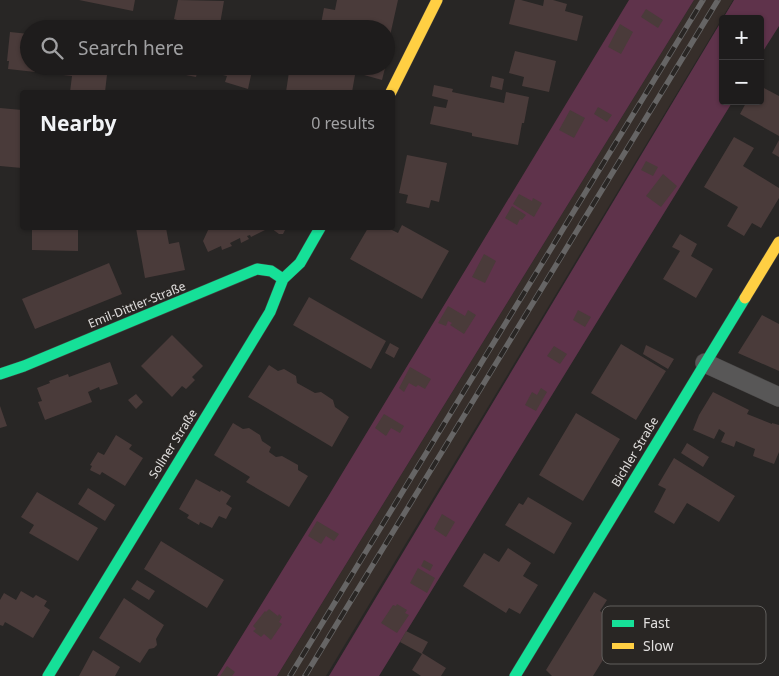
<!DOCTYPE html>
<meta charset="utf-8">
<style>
body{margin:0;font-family:"Noto Sans",sans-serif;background:#2b2929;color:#f1f3f6}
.controls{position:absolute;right:15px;top:15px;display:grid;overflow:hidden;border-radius:5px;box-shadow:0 1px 4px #0004}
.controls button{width:45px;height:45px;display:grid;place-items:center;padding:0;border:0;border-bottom:1px solid #3c3a3b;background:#1e1c1c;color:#f1f3f6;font:25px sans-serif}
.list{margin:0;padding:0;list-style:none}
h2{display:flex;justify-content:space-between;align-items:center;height:65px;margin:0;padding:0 20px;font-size:21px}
h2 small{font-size:16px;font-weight:400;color:#a1a1a3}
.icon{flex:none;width:28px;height:28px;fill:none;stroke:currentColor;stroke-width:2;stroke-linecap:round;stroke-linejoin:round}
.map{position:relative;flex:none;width:779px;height:676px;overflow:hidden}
.search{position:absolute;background:#1e1c1c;box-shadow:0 1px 4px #0004;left:20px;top:20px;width:375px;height:55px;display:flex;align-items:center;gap:12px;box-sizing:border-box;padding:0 18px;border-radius:28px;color:#a1a1a3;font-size:19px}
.panel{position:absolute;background:#1e1c1c;box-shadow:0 1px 4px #0004;left:20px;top:90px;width:375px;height:140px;border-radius:5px}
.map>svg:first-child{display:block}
.built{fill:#362e2a}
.green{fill:#5f334b}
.building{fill:#4a3b3a}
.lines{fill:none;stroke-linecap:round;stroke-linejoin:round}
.street-casing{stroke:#434140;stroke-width:20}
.fast-casing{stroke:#434140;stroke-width:12}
.slow-casing{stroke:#434140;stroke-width:12}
.street{stroke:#585757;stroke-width:19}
.fast{stroke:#16e098;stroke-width:11}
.slow{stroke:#ffcf43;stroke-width:11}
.rail-casing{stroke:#666565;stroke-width:5.5}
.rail{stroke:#292624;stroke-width:4;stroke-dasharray:11;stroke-linecap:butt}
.labels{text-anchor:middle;stroke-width:4;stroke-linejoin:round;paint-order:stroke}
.street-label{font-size:12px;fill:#e1dfde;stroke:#292624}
.key{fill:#292624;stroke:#605e5c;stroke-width:1}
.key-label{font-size:14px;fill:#e1dfde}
</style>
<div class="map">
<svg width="779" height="676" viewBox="0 0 779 676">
<rect width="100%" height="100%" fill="#282625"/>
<path class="built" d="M694 0H733L326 676H277Z"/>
<path class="green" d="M629 0H694L277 676H217L329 495Z
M734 0H779V26L760 56V19H723V101H733L379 676H329Z"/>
<path class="building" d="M79 0H135L133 11Z
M178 0 224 1 220 24 223 25 222 29H175L177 20 174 19Z
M337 0H398L387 49 386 29H320L324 8 335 10Z
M515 0H521L543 6 544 0H553L567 4 565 11 583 16 577 41 509 24Z
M646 9 663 20 658 28 641 17Z
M620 24 633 32 621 54 608 47Z
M10 32 29 34V66H108L105 92H70L72 76 8 69 9 61H7Z
M515 51 556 61 549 92 522 86 524 77 509 73Z
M172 66H253L248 89 225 82 227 76 198 69 196 77 171 72Z
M366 66 385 68 382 80 364 75Z
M306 67 355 75 352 92H286L289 72 305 74Z
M492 76 504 79 502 90 490 87Z
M434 85 453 89 452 92 504 103 506 92 529 97 524 123H522L518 145 472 136V133L430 124 434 106 446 108 448 100 432 96Z
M760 86 779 96V136L740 114 747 101H760Z
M598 107 612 115 607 122 594 114Z
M0 108 22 110V168L0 166Z
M570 110 585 118 574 138 559 130Z
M734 137 754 148 743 166 779 188V198L761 228 752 223 744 236 727 226 738 207 704 187Z
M779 140V157L772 153Z
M407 155 447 163 439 202 431 200 429 208 406 203 408 195 399 193Z
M646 161 658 167 653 176 641 170Z
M663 174 677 186 661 207 646 196Z
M519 194 532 201 533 198 542 203 534 217 513 204Z
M512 206 526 215 522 220 520 219 517 225 505 218Z
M402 225 449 251 422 299 350 259 368 228H388L398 233Z
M32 228H78V251L32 250Z
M136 228H166L169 244 179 242 185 270 145 278Z
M209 228H269L251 237 250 235 247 236 249 239 241 243 240 238 230 243 232 246 222 250 221 246 208 252 203 241Z
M271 228H286L283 234H279Z
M680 234 697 244 691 256 713 269 696 298 663 279 680 251 672 247Z
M484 254 496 261 485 283 472 277Z
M109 263 122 294 35 329 22 299Z
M309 297 386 341 371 369 293 325Z
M448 306 465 316 468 310 476 315 464 334 450 325 452 323 448 321 446 326 438 323Z
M578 310 591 317 585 327 573 320Z
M762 315 779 324V371L738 353Z
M172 335 203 366 192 377 195 380 186 389 182 386 172 397 141 366Z
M390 343 399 348 394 358 385 353Z
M621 344 666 371 636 420 591 393Z
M646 345 674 359 668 369 643 354Z
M554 346 567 354 560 364 547 356Z
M110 362 118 384 100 390 99 387 88 392 92 402 45 420 38 402 42 401 37 388 50 383 49 381 68 374 69 377Z
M269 365 278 371 284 369 296 376 297 383 315 393 321 392 333 400 335 407 349 417 332 447 248 397Z
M410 367 431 379 425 389 418 385 416 387 409 383 404 392 399 388Z
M541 388 547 392 536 411 525 405 532 392 537 395Z
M713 392 749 410 747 414 772 424V423L779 425V452L774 464 753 456 755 449 736 441 734 447 721 442 725 433 719 429 714 439 693 430 699 415Z
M136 394 143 402 136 409 128 400Z
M0 406 7 426 0 428Z
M576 413 620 439 583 501 539 475Z
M384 414 404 426 400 433 391 428 386 436 375 428Z
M233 423 243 429 249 428 260 435 262 441 271 447 269 452 276 457 282 456 298 465V470L308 476 289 507 246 482 250 477 214 455Z
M116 435 132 445 129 449 143 458 125 486 102 472 100 475 90 470 92 466 90 465 98 452 104 455Z
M687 443 709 457 703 467 681 453Z
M674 458 735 496 719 522 687 503 674 524 654 512 666 489 658 485Z
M196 479 220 492 221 490 231 496 226 504 232 508 226 519 219 516 212 528 200 522 199 525 187 518 189 515 179 509Z
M88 488 115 505 105 521 78 504Z
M37 492 98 528 78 561 29 533 34 525 21 517Z
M528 497 572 523 554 554 505 525 519 503 523 505Z
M442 514 455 522 446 537 434 529Z
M317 521 339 534 334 541 326 536 321 544 308 536Z
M161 541 224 580 207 608 144 569Z
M508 548 531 563 523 576 538 585 520 614 509 608 506 613 463 586 484 553 499 562Z
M424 560 433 565 430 571 421 566Z
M418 568 435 578 427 593 410 583Z
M137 580 155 591 149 600 131 589Z
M21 591 33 598 36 595 47 601 44 606 50 610 33 638 5 622 3 626 0 625V600L4 593 16 600Z
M594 592 607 600 600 611 624 626 593 676H552L546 670Z
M124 598 164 625 156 639 157 645 154 648 149 649 140 663 99 638Z
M397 604 407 610 405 613 409 615 397 633 381 623 393 605 396 606Z
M269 609 278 616 279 614 282 617 279 622 282 624 271 640 264 634 261 637 253 631 256 629 253 626 265 611 266 612Z
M406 631 428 642 422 653 446 668 441 676H421L412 670 422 654 400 642Z
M93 650 120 667 115 676H79Z
M227 666 235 672 232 676H220Z"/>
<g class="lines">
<defs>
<path id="street" d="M705 363 779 397"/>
<path id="fast" d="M0 374 24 366 257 269 271 271 283 279
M48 676 270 312 283 279 300 263 320 228
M515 676 745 298"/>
<path id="slow" d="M391 92 437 0
M745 298 779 242"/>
</defs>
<use href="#street" class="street-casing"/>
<use href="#fast" class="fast-casing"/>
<use href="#slow" class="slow-casing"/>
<use href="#street" class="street"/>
<use href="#fast" class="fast"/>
<use href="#slow" class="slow"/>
<defs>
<path id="rail" d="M290 676 703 0
M305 676 718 0"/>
</defs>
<use href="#rail" class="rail-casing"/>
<use href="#rail" class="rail"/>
</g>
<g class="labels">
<g class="street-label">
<text transform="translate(137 305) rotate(-22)" y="4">Emil-Dittler-Straße</text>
<text transform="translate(173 444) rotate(-58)" y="4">Sollner Straße</text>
<text transform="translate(635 452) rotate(-59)" y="4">Bichler Straße</text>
</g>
</g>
<rect x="602" y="606" width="164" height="58" rx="8" class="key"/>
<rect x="612" y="620" width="22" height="7" fill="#16e098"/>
<rect x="612" y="643" width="22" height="6" fill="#ffcf43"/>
<g class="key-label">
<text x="643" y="628">Fast</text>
<text x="643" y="651">Slow</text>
</g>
</svg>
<div class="controls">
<button>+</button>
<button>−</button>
</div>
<div class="search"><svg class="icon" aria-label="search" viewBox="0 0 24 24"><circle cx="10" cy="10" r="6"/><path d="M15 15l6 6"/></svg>Search here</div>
<section class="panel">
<h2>Nearby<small>0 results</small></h2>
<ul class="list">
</ul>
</section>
</div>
